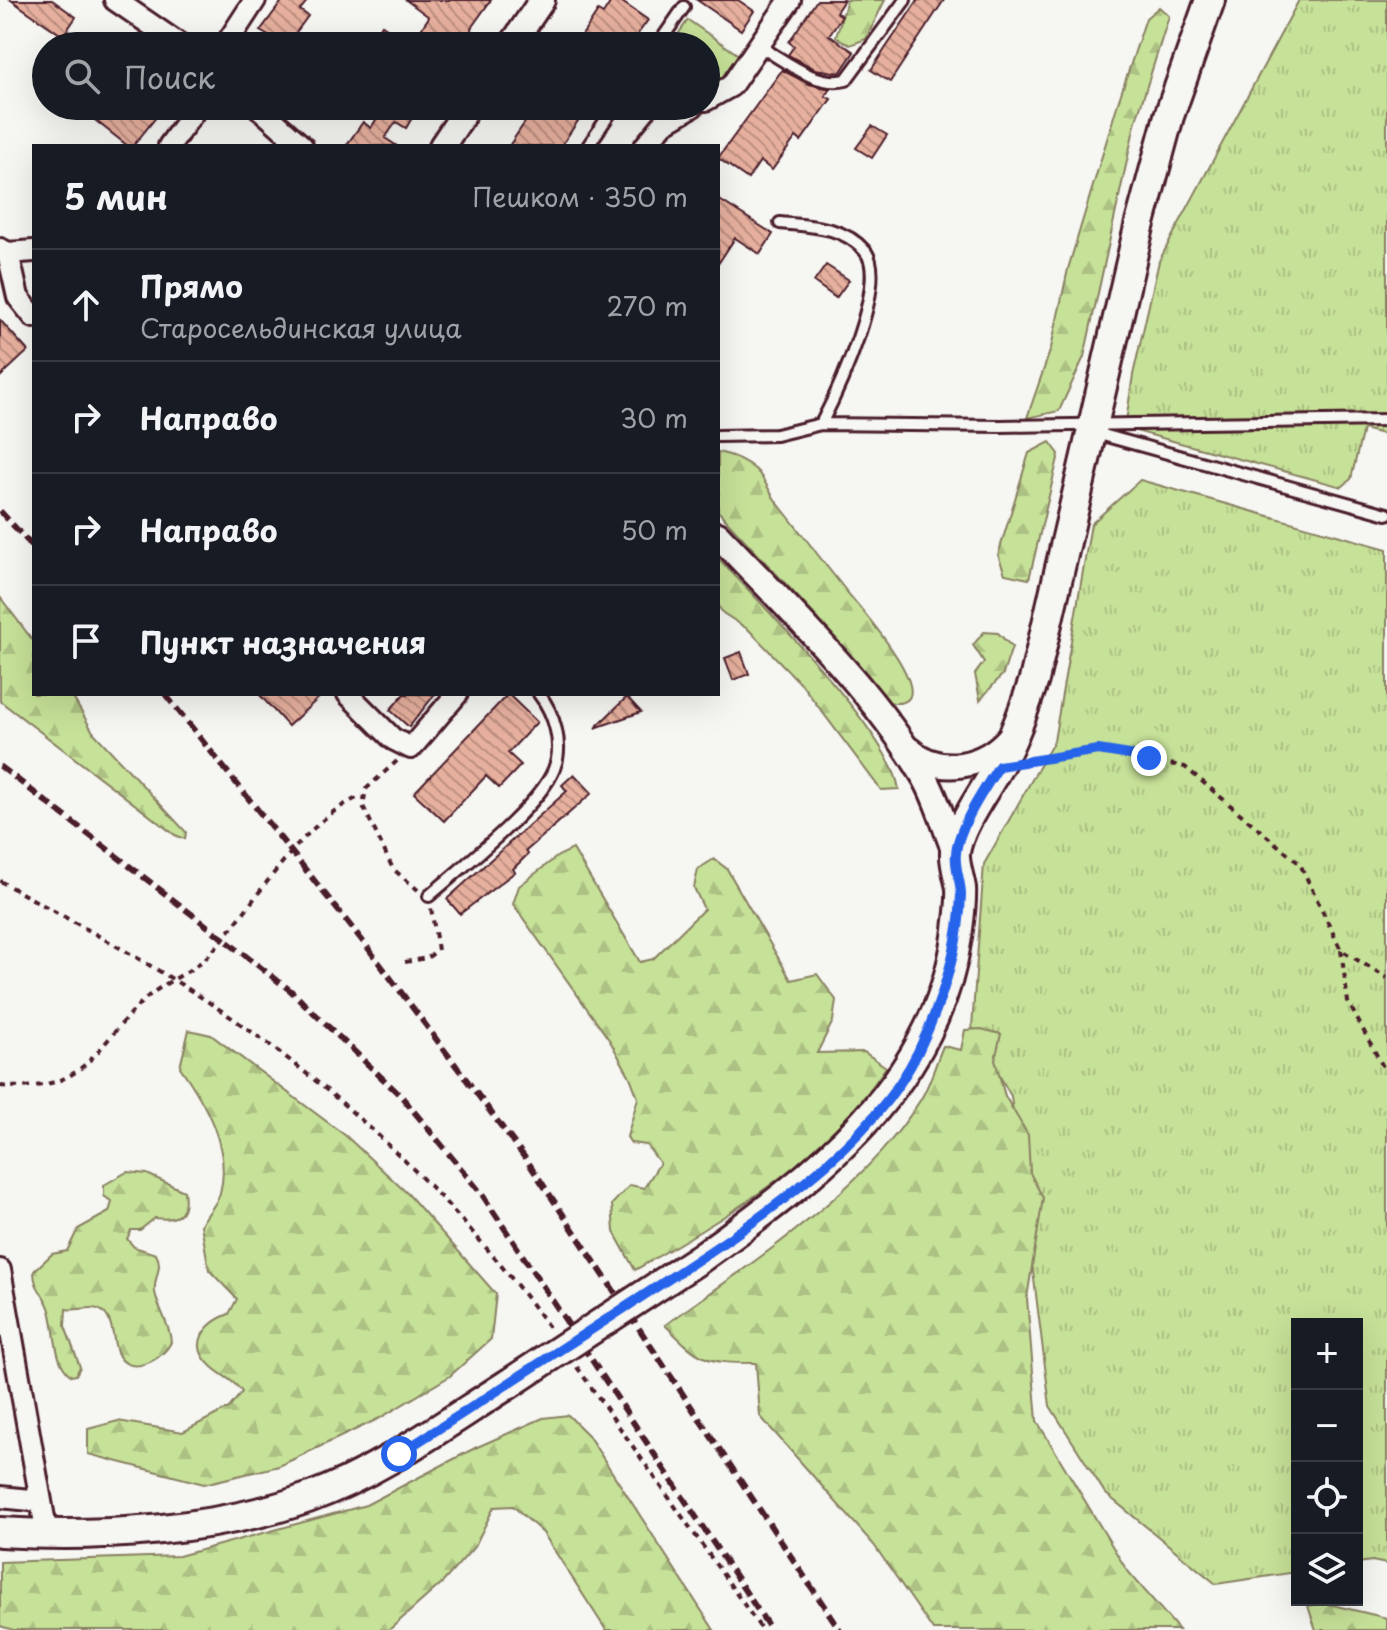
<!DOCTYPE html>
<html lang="ru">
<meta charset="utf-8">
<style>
body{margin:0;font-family:"Playpen Sans",sans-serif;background:#20242c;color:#f1f3f6}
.controls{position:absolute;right:24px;bottom:24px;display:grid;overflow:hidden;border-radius:0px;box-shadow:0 8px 32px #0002}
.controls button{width:72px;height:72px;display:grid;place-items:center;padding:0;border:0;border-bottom:2px solid #363941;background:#171b24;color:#f1f3f6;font:40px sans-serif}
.stop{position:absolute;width:24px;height:24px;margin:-18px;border:6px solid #2563eb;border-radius:50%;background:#fff}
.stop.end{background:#2563eb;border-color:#fff;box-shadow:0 2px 8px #0008}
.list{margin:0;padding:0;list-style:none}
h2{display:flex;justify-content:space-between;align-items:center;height:104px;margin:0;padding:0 32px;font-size:34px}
h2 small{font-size:26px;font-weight:400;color:#9ea1a6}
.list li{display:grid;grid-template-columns:52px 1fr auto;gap:24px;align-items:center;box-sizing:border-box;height:112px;padding:0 32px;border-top:2px solid #363941}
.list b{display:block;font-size:30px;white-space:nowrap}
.list p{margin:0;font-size:26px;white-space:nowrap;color:#9ea1a6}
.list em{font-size:26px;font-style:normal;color:#9ea1a6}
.icon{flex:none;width:44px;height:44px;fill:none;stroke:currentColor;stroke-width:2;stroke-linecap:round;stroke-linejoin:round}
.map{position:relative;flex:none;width:1387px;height:1630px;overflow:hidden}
.search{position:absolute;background:#171b24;box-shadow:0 8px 32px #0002;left:32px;top:32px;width:688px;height:88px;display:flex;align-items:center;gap:20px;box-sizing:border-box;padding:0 28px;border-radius:44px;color:#9ea1a6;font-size:30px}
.panel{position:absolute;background:#171b24;box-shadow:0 8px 32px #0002;left:32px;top:144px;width:688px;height:552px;border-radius:0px}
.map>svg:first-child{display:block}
.grass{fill:url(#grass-tufts);stroke:#888062;stroke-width:2}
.forest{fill:url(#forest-firs);stroke:#888062;stroke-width:2}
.park{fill:url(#park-crowns);stroke:#888062;stroke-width:2}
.building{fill:url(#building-back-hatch);stroke:#4a1f2b;stroke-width:2}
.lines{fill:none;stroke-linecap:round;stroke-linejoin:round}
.service-casing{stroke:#4a1f2b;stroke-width:16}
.minor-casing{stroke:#4a1f2b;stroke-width:26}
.tertiary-casing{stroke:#4a1f2b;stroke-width:30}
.secondary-casing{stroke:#4a1f2b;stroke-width:34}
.path{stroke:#4a1f2b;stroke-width:4;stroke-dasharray:6 6;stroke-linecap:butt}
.service{stroke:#f6f6f2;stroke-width:10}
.minor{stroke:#f6f6f2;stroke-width:20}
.tertiary{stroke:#f6f6f2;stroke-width:24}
.secondary{stroke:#f6f6f2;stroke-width:28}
.rail{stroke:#4a1f2b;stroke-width:6;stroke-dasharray:12 6;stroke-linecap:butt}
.secondary-bridge-casing{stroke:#4a1f2b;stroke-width:34;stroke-linecap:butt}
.secondary-bridge{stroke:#f6f6f2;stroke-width:28}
.route{stroke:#2563eb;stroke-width:10}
</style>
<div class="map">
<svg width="1387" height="1630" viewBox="0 0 1387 1630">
<defs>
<pattern id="grass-tufts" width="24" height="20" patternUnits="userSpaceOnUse" patternTransform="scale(2)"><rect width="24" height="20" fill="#c6e198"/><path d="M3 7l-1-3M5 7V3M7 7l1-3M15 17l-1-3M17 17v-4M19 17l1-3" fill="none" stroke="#acc183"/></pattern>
<pattern id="forest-firs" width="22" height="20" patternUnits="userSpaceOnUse" patternTransform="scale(2)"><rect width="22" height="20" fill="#c6e198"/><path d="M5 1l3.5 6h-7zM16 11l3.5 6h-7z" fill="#acc183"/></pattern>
<pattern id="park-crowns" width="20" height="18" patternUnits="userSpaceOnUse" patternTransform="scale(2)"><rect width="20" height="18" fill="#c6e198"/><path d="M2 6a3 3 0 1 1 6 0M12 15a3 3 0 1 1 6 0" fill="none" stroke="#acc183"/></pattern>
<pattern id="building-back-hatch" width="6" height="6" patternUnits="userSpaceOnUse" patternTransform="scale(2)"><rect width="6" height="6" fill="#e7b09e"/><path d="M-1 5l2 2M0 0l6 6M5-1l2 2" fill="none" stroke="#bd8f81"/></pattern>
</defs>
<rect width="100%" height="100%" fill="#f6f6f2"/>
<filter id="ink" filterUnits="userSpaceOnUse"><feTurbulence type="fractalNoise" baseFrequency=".0125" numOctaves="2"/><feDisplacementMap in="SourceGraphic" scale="16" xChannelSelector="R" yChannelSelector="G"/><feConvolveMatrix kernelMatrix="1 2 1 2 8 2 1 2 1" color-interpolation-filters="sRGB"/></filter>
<g filter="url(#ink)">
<path class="grass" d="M1299 0H1387V435L1363 429 1351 479 1342 487 1125 428 1133 375 1159 261Z
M1140 480 1387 549V1564L1372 1561 1357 1563V1324H1297V1572L1216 1584 1105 1493 1050 1406 1011 1096 972 1027 984 864 1054 741 1091 524Z"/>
<path class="forest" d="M847 0H885L866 39 850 45 836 37Z
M1159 7 1169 16 1135 124 1084 357 1059 411 1027 418 1051 348 1068 269 1117 106 1146 18Z
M1050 442 1059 454 1029 579 1005 574 998 555 1029 453Z
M718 452C732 455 745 460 756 470 764 478 769 491 776 501 800 531 823 562 847 592 855 602 948 706 894 703 877 702 865 678 856 666 816 611 763 562 718 511Z
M718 558C763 606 889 731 899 789L881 790 802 685 749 630 723 613 718 606Z
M0 597 34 642V694H71L93 732 186 832 185 839 175 835 0 701Z
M984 632 998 633 1012 647 1003 674 980 700 975 674 984 662 973 645Z
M573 849 640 962 653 959 704 909 694 888 698 869 714 859 727 869 791 980 817 974 836 1000 833 1021 817 1053 864 1052 886 1067C823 1162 732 1213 635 1270L614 1232 612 1204 630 1185 644 1188 660 1163 646 1145 631 1143 627 1137 638 1098 630 1077 610 1041 513 904 519 886 558 856Z
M981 1029 1001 1034 995 1060 1005 1096 1028 1135 1030 1173 1043 1198 1027 1298 1037 1421 1126 1569 1179 1630H933L874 1545 760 1416 756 1363C704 1363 701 1361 665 1325 750 1264 863 1192 919 1102 930 1086 935 1064 943 1046L961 1050 965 1030Z
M189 1030 211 1035 346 1136 408 1194 496 1294 491 1339 450 1376 380 1418 279 1466 204 1484 88 1454V1429L118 1421 183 1432 229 1408 242 1392C233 1379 223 1377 212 1367 187 1345 205 1323 229 1314L237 1299 209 1270 201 1225C206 1215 217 1204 220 1193 232 1149 204 1101 180 1067Z
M127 1172 147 1174 184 1191C188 1215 177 1221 155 1218L140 1230H131L127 1239 134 1247 156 1254C164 1268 153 1277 155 1292 158 1309 170 1324 171 1342 163 1360 128 1379 117 1352 112 1339 114 1320 102 1311 91 1304 78 1312 66 1309L65 1326 80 1367 76 1375 72 1376C51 1363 57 1323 48 1305 42 1291 34 1288 34 1271L52 1254 67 1251 78 1229 109 1212 112 1202 104 1196V1185Z
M568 1415 588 1435 714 1630H606L543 1533 513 1506 494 1507 475 1546 443 1582 389 1630H13L0 1626V1562L179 1556 366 1505 475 1448 543 1418Z
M1324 1603 1387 1618V1630H1316L1308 1606Z"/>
<path class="park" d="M688 20 740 56 719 88 706 79V46H670Z"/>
<path class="building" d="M11 0H52L76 17 63 36Z
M283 0H308L300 10 308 16 286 46 260 31Z
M406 0H491L471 28 474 46H368L382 25 411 44 429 17Z
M612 0H619L648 20 629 46H575L598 11 603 14Z
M697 0H738L754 11 741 30Z
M817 0H844L836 12 842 16 829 35 854 52 840 73 815 69 788 55 794 46 789 42Z
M918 0H944L890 82 871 70Z
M782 70 809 84 830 89 825 96 831 99 801 141 796 137 772 170 760 161 748 179 718 158Z
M77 106H165L133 146H128Z
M369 106H419L406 128 396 122 385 138 397 146H346L363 122 371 128 380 113Z
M536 106H588L561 146H509Z
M872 126 887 135 872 158 856 148Z
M718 199 773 234 760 254 735 238 718 264Z
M826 265 849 280 836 298 814 282Z
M0 320 28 351 0 377Z
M741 652 749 674 733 680 725 658Z
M259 694H323L288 726Z
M404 694H435L409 727 390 710Z
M508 694 537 722 508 753 521 765 499 788 486 776 444 821 414 793Z
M627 697 641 712 595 728Z
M574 774 592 793 526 851 528 854 513 869 515 872 460 914 447 899 567 791 562 785Z"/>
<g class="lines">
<defs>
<path id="service" d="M657 46 684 7
M759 46C786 61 815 87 846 80L905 0
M588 146 615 106
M780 223C810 226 844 226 865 251 890 280 837 393 821 424
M1092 432 1387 514
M718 436 776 435 821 424 1001 426 1387 420
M429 896C462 867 539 807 554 769 564 745 554 713 539 694"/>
<path id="minor" d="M115 0 182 46
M225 46 255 0
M706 100 731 86 790 0
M257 106 302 146
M169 146 198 106
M645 146 664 123 693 106
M0 249 8 253 18 297 34 317
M8 253 34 251
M348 694 393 739 411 748 457 694
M0 1270 47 1535
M0 1497 41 1501"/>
<path id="tertiary" d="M511 46 542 0
M442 146 469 106
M718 535C790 611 871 687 925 778 938 801 945 828 955 852
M908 749C940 777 984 767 1010 737"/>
<path id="secondary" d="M699 1259C814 1177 935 1087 957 937 959 921 962 903 961 888 959 877 954 863 955 852 960 823 986 790 999 765 1014 738 1024 709 1034 680L1139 227 1169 116 1210 0
M0 1532C99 1538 214 1531 308 1498 380 1472 445 1424 510 1383"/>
</defs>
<use href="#service" class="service-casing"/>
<use href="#minor" class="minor-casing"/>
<use href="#tertiary" class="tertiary-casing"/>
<use href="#secondary" class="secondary-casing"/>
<path class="path" d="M397 761 366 789 363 806 393 869 418 890
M1029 762 1098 750 1185 767 1300 864 1341 950 1387 978
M0 881C62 916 125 949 185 987 327 1076 452 1194 551 1330
M1341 950 1348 1002 1387 1074
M405 962 427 958 438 950 431 908
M0 1086C87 1093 90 1052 144 1000 163 982 190 974 209 955 253 908 301 819 362 796
M577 1367 762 1630"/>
<use href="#service" class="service"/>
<use href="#minor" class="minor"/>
<use href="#tertiary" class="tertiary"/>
<use href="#secondary" class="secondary"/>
<path class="rail" d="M0 511 34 548
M165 694 365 944 528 1162 840 1630
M0 766 291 991 402 1097 481 1193 771 1630"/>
<defs>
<path id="secondary-bridge" d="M510 1383 699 1259"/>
</defs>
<use href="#secondary-bridge" class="secondary-bridge-casing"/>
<use href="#secondary-bridge" class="secondary-bridge"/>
</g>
</g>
<g class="lines" filter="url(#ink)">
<path class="route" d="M399 1454C476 1405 552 1355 629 1305 724 1242 866 1158 918 1052 942 1002 959 951 961 895 961 881 954 867 956 853 958 828 985 788 999 766L1098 750 1149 758"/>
</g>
</svg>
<div class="controls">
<button>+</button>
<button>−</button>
<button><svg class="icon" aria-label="locate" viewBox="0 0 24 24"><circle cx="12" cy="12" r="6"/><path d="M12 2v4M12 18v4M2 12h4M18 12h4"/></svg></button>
<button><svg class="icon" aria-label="layers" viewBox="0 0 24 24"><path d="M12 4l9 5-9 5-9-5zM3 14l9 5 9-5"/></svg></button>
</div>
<div class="stop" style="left:399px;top:1454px"></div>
<div class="stop end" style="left:1149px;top:758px"></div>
<div class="search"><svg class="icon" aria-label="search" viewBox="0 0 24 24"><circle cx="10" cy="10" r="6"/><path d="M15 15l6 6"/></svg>Поиск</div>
<section class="panel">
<h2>5 мин<small>Пешком · 350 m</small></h2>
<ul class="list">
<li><svg class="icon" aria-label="ahead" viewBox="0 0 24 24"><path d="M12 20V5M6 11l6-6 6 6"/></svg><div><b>Прямо</b><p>Старосельдинская улица</p></div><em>270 m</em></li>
<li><svg class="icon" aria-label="right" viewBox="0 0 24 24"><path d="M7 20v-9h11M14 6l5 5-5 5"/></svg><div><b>Направо</b></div><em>30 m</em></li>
<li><svg class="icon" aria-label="right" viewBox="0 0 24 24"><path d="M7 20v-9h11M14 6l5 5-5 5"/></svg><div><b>Направо</b></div><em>50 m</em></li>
<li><svg class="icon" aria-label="arrive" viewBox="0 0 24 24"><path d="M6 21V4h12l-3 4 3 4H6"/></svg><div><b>Пункт назначения</b></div></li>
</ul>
</section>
</div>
